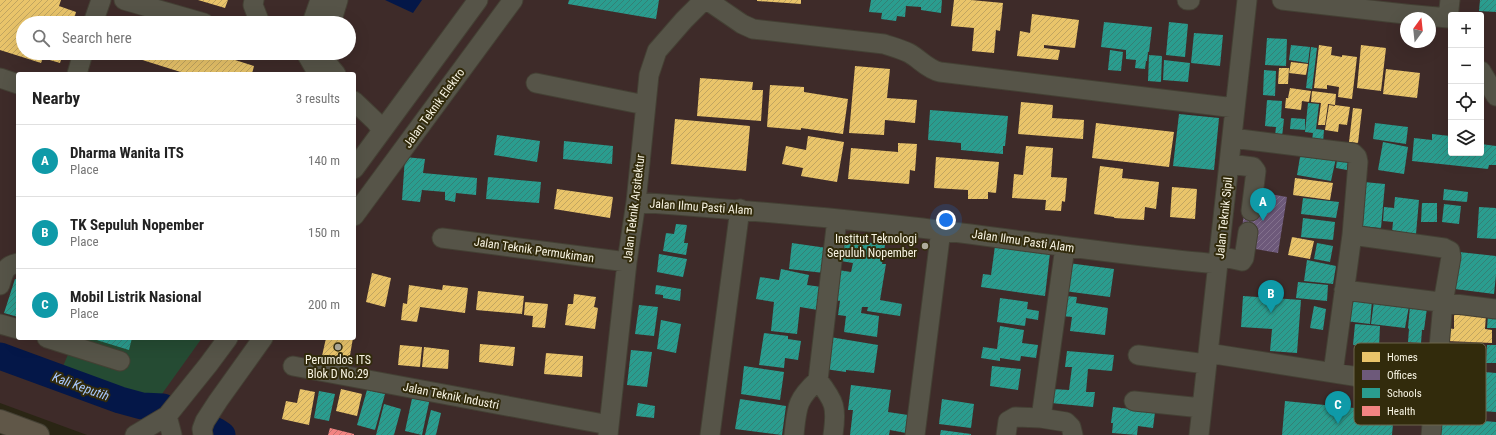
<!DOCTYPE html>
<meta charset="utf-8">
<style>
body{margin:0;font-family:"Roboto Condensed",sans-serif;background:#f6f6f6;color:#222}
.controls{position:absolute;right:12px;top:12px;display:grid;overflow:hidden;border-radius:4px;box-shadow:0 4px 16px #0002}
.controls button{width:36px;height:36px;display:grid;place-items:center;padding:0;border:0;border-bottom:1px solid #e0e0e0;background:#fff;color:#222;font:20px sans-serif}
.compass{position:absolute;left:1400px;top:12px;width:36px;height:36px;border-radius:50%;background:#fff;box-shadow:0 4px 16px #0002;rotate:15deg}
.you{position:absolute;left:946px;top:220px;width:14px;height:14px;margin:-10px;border:3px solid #fff;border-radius:50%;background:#1a73e8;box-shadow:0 0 0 6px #1a73e833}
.badge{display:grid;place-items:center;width:26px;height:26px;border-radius:50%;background:#626058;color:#fff;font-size:13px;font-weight:700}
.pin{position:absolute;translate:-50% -33px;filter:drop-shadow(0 1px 2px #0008)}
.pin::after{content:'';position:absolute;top:21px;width:14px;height:12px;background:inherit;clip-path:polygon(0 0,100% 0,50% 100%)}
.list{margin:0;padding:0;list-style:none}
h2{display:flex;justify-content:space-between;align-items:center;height:52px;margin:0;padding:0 16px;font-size:17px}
h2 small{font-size:13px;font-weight:400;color:#767676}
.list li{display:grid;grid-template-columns:26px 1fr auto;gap:12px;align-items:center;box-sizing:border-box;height:72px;padding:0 16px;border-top:1px solid #e0e0e0}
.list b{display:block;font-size:15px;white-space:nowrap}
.list p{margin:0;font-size:13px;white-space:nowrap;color:#767676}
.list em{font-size:13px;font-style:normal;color:#767676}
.icon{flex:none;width:22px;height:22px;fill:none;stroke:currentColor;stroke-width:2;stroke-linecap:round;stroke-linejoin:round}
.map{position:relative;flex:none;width:1496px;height:435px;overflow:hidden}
.search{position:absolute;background:#fff;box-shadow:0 4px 16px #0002;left:16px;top:16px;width:340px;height:44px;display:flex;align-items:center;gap:10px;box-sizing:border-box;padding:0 14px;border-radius:22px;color:#767676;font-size:15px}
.panel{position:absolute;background:#fff;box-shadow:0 4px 16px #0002;left:16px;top:72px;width:340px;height:268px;border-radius:4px}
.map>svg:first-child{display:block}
.education{fill:#3e2b29;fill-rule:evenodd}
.grass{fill:#254b33}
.water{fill:#041748}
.homes{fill:url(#homes-hatch)}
.offices{fill:url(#offices-hatch)}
.schools{fill:url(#schools-hatch)}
.health{fill:url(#health-hatch)}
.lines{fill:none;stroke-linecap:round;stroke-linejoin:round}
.river{stroke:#041748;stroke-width:27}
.minor-casing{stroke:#444034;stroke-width:21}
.major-casing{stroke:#444034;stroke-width:24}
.minor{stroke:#565448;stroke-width:19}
.major{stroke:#605748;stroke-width:22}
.poi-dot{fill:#b0ac9b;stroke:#322b0c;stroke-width:1.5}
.labels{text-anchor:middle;stroke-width:4;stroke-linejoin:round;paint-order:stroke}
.street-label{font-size:12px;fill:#f8f4e3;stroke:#322b0c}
.poi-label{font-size:12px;fill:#f8f4e3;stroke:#322b0c;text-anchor:end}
.water-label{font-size:13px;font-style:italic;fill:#a9c9fe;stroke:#322b0c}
.key{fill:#322b0c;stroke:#6d674c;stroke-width:1}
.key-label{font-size:11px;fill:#f8f4e3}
</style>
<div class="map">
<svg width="1496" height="435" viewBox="0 0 1496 435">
<defs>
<pattern id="homes-hatch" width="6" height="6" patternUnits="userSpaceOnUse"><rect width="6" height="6" fill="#e9c46a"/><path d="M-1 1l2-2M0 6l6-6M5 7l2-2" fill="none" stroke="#c1a560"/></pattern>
<pattern id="offices-hatch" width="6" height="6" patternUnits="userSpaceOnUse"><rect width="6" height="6" fill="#6d597a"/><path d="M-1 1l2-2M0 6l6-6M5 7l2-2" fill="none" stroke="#83718d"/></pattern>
<pattern id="schools-hatch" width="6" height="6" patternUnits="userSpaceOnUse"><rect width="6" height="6" fill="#2a9d8f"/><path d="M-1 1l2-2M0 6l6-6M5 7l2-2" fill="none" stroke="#358075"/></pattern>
<pattern id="health-hatch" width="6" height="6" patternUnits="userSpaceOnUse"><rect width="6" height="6" fill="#f28482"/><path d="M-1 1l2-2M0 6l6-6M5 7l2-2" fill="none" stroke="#c0726f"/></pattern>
</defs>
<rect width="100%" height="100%" fill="#2a2514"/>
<path class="education" d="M0 0H1496V435H87L0 403ZM1451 15H1481V153H1451ZM1406 18H1430V42H1406ZM23 23H349V53H23ZM18 74H354V338H18Z"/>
<path class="grass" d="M75 338H202L154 405 61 371Z"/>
<path class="water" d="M385 0H422L413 13Z"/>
<path class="homes" d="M0 0H61L59 6 76 12 73 23H23V53H63L60 63 43 58 41 63 0 50Z
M198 0H228L225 8Z
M757 0H801V4L757 1Z
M954 0H971L1003 3 1000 31 996 30 994 53 972 51 974 28 951 26Z
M1032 14 1079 20 1075 48 1044 45V48L1060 50 1058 60 1017 56 1020 31 1030 33Z
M1319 45 1332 47 1331 55 1342 57V55L1357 57 1352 99 1338 97 1339 87 1327 85V89L1314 88Z
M1361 45 1386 48 1381 91 1357 88Z
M120 53H213L254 66 252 74H187Z
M1291 62 1308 64 1306 75 1289 73Z
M855 66 890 69 887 98 917 100 915 123 885 120 884 135 849 133Z
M1279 68H1289L1288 84H1278Z
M1386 69 1420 73 1417 98 1383 94Z
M700 78 753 82 752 90H763L761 121 697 116Z
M770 85 804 87V92L848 99 843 134 801 128V130L767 127Z
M1290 88 1311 91 1309 102 1302 101 1301 110 1285 108 1286 98H1288Z
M1312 91 1336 94 1335 105 1328 104 1325 125H1318L1321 103 1311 102Z
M1021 102 1053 105 1052 118 1084 120 1083 139 1018 134Z
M1329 105 1335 106V105L1350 107 1347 125 1339 124 1338 132 1325 130Z
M1353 108 1362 109 1358 143 1349 142Z
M675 119 750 126 746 171 671 164Z
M1096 123 1174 132 1169 167 1092 158Z
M808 136 844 142 837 182 801 176 803 168 782 164 786 146 806 150Z
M898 143 917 144 915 171 910 170 909 184 848 179 851 148 898 152Z
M1026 146 1053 148 1051 177 1067 178 1065 202 1062 201 1061 211 1045 210 1046 200 1012 198 1014 174 1023 175Z
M936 157 999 162 996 193 988 192V199H968V190L934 188Z
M1100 166 1123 169 1122 178 1159 182 1156 209 1145 207 1144 220 1114 218V217L1094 214Z
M1295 178 1333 183 1330 200 1293 195Z
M1172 187 1197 189 1195 219 1170 217Z
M557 189 613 197 610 218 554 209Z
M1292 237 1314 241 1310 259 1288 255Z
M372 273 391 278 385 307 366 302Z
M409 285 442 290 443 285 468 288 465 313 420 307 417 322 401 320 403 303 407 304Z
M478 291 524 296 522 314 476 310Z
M574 294 596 297 594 307 598 308 595 329 565 325 568 304H573Z
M525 302 548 304 545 328 532 327 533 316 524 315Z
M1454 314 1486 315 1485 329 1492 330V343L1447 341V328L1454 329Z
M326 338H353L349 361 322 356Z
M480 344 515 347 513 366 479 362Z
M400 345 422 347 420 367 398 365Z
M424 347 449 350 448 369 422 367Z
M546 353 583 356 582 377 544 374Z
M300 389 315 392 309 425 282 419 286 401 297 403Z
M341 389 362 394 357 416 336 411Z"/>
<path class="offices" d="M1258 192 1287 197 1278 253 1250 248 1242 230 1244 211Z"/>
<path class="schools" d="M569 0H659L656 19 568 4Z
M871 0H942L941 13 921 10V7L906 6 905 17 897 16 896 21 881 19 882 13 869 12Z
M1480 0H1496V12L1479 11Z
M1104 22 1152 27 1149 52H1148L1147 61H1146L1145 69 1135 68 1136 60 1126 59V50L1101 47Z
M1169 22 1188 24 1185 57 1166 55Z
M1194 33 1223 35 1220 66 1191 63Z
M1267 38 1287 39 1286 66 1265 65Z
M1291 45 1310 47 1308 63 1289 60Z
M1311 47 1317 48 1312 89 1306 88Z
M1110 50 1123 52 1121 71 1108 70Z
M1149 55 1162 56 1161 82 1148 81Z
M1164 60 1190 63 1188 82 1163 80Z
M1264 70 1276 71 1275 96 1263 95Z
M1267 100 1282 101 1281 118 1284 119 1282 137 1275 136 1276 127 1265 126Z
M1308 103 1319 104 1316 129 1324 130 1323 142 1312 140 1313 133 1305 132Z
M930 110 1008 116 1005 146H1003V154L961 150V143L928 140Z
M1179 114 1219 118 1214 170 1173 166Z
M1291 118 1305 119V130L1290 129Z
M1375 123 1408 127 1406 144 1373 139Z
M1432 134 1450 136 1448 151H1451V153H1481V144L1496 146V165H1489L1488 169 1412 161 1414 138 1432 140Z
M497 135 540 141 537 162 494 155Z
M564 141 613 146 612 164 563 159Z
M1383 142 1408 147 1404 174 1378 170Z
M1301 151 1336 158 1331 181 1297 175Z
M405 157 425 159 423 173 477 178 476 195 456 193 455 202 445 200V192L422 190 420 202 402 200Z
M1337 160 1348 162 1347 170 1336 168Z
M488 177 541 182 539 203 486 199Z
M1364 182 1385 184 1381 228 1360 226Z
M1444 189 1468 192 1467 202 1443 200Z
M1395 197 1419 200 1416 234 1392 232 1393 222 1383 221 1384 207 1394 208Z
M1303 198 1339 202 1336 218 1301 214Z
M1422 203H1437V222H1421Z
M1444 204 1461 206 1459 224 1442 222Z
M1479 207 1496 208V239L1477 238Z
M1303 218 1335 222 1333 240 1301 237Z
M676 224 687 225 684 243H688L686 255 663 251 666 233 674 234Z
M844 239 885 245 882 264H886L880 300 902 304 900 316 867 311 868 307H862L861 313 879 316 877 337 844 332 846 316 838 315 840 301 834 300 838 270 851 272 853 263 841 261Z
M792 243 827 248 824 273 789 269Z
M1317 243 1333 246 1330 262 1314 259Z
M995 246 1050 253 1045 296 981 287 983 274 991 275Z
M1459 252 1496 256V275L1494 294 1455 289Z
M659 254 687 259 683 277 657 272Z
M1307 260 1336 266 1333 284 1304 281Z
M1068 263 1114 269 1110 297 1064 291Z
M781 269 809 275 807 285 822 287 818 310 800 307 797 334 771 331 774 302 756 299 760 277 779 280Z
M15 279 18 280V317L4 313Z
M1298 282 1328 285 1327 301 1296 298Z
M656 285 681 289 680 301 663 298V295L655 294Z
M1065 296 1077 297 1076 303 1108 308 1105 335 1070 331 1072 317 1062 316Z
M1243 296 1301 300 1297 353 1270 351 1272 329 1241 327Z
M1000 298 1028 302 1027 309 1039 311 1038 320 1026 318 1025 326 997 322Z
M1347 298 1372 300 1370 324 1345 321Z
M1374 301 1409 306 1405 328 1371 324Z
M639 305 658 307 654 336 635 334Z
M1314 306 1326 309 1323 330 1310 328Z
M1410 306 1427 308 1424 330H1422L1421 343 1408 342 1409 329 1408 328Z
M1488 315H1496V328H1487Z
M661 320 681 324 676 353 657 349Z
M1355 324 1380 326 1379 347 1353 345Z
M1000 326 1024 330 1022 343 1038 345 1036 358 1021 356 1020 361 1000 358V361L981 358 983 347 997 349Z
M764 333 788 336V339L801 341 798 360 785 358 784 368 759 365Z
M830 337 878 345 874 373 846 370V372L825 369Z
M90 338H132L129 350Z
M1487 345H1496V363H1486Z
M631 350 652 352 647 387 627 385Z
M1067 351 1114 355 1112 371 1088 369 1086 392H1095L1093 407 1051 403 1052 389 1069 390 1072 367H1065Z
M744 366 784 372 780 400 741 394Z
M992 366 1021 369 1018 390 990 386Z
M1485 372 1496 373V412L1482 411Z
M851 385 891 390 888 412 908 415 906 433 890 430 889 435H850L853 410H848Z
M367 390 385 394 375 430 357 425Z
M319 391 335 394 329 421 314 418Z
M413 394 430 398 422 435 405 431Z
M740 399 786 406 782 435 735 429Z
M942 399 974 404 971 428 939 424Z
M1285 401 1394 412 1392 435H1282Z
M638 403 655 406 654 418 636 416Z
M384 404 401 409 394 435H376Z
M1113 407 1155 412 1153 428 1138 426 1137 435 1112 433 1113 423H1111Z
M431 410 441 413 436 435H425Z
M1436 417 1496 422V435H1435Z
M941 430 971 434V435H940Z"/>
<path class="health" d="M330 428 354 434V435H328Z"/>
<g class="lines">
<path class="river" d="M0 356 120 400 142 406 163 407
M216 431 222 435"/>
<defs>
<path id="minor" d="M124 0 204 23
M254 0 253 5 260 23
M707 0 742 24 753 29 884 44C893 47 901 49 909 53 920 59 927 69 940 72L1235 108
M1187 0H1190
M1282 0 1405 14 1448 18 1450 0
M93 23 101 0
M312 23 320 0
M331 23 338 0
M306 53 318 74
M322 53 321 56 336 74
M1481 71 1496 96
M77 74 83 53
M0 78 18 84
M536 83 645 105
M354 101 376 122 382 130
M1232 138 1353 153 1357 157 1358 162 1352 235 1444 248 1450 251 1451 257 1443 303 1431 435
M1229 164 1253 167 1256 171 1251 211
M354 169 478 0
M636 202C729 209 821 216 913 227 1015 239 1116 255 1218 264
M354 216 513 0
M442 238 627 262
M1219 256 1242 261 1244 258 1248 232
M0 285C4 272 4 266 18 263
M1344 290 1496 309
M0 324 18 329
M47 338 120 361
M1208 353 1435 389
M1138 355 1206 364
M293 366 609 425
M1333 373 1352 235
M818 380C835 402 837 407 833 435
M1134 401 1202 408
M167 416 172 435
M1041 418 1065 247
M135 435 167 416 208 365 228 338
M203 435 202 429 205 421 218 401 263 338
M608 435 627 262 636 202 649 75 657 51 684 20 704 0
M710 435 740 209
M794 435C797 407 796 400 818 380L837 219
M915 435 941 230
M1006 435 1008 421 1015 417 1041 418 1066 422 1071 427 1073 435
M1199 435 1247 0"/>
<path id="major" d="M0 421 38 435"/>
</defs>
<use href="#minor" class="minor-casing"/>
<use href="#major" class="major-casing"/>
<use href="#minor" class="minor"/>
<use href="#major" class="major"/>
</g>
<g class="poi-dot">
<circle cx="925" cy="246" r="4"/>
<circle cx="338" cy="347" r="4"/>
</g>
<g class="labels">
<g class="street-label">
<text transform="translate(434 108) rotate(-54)" y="4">Jalan Teknik Elektro</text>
<text transform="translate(701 207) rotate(4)" y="4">Jalan Ilmu Pasti Alam</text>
<text transform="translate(634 208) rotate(-83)" y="4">Jalan Teknik Arsitektur</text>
<text transform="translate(1224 218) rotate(-84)" y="4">Jalan Teknik Sipil</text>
<text transform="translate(1023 241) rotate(8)" y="4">Jalan Ilmu Pasti Alam</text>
<text transform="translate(534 250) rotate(8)" y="4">Jalan Teknik Permukiman</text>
<text transform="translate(451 396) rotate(11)" y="4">Jalan Teknik Industri</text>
</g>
<g class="poi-label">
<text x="917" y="243">Institut Teknologi<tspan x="917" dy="14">Sepuluh Nopember</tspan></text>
<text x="338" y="364" text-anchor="middle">Perumdos ITS<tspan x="338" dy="14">Blok D No.29</tspan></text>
</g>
<g class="water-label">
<text transform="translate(81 386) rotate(20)" y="5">Kali Keputih</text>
</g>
</g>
<rect x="1354" y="343" width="132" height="82" rx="6" class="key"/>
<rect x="1362" y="352" width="18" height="10" fill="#e9c46a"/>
<rect x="1362" y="370" width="18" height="10" fill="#6d597a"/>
<rect x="1362" y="388" width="18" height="10" fill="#2a9d8f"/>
<rect x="1362" y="406" width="18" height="10" fill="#f28482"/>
<g class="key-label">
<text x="1387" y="361">Homes</text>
<text x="1387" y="379">Offices</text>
<text x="1387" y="397">Schools</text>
<text x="1387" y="415">Health</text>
</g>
</svg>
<div class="controls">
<button>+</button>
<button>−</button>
<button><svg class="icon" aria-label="locate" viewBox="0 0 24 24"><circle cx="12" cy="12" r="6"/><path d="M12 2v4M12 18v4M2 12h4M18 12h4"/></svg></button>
<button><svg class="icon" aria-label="layers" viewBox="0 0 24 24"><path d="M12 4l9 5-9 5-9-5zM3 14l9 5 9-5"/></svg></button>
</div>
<svg class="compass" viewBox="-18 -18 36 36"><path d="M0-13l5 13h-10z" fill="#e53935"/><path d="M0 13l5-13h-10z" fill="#767676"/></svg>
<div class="you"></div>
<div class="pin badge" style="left:1263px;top:221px;background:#0f9aa8">A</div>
<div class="pin badge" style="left:1271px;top:313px;background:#0f9aa8">B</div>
<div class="pin badge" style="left:1338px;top:424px;background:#0f9aa8">C</div>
<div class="search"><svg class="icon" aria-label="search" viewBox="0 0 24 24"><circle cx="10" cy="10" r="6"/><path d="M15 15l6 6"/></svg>Search here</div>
<section class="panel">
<h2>Nearby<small>3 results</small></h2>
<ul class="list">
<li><span class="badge" style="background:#0f9aa8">A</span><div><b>Dharma Wanita ITS</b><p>Place</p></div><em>140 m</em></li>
<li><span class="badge" style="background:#0f9aa8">B</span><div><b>TK Sepuluh Nopember</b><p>Place</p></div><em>150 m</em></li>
<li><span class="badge" style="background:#0f9aa8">C</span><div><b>Mobil Listrik Nasional</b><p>Place</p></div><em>200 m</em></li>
</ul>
</section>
</div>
